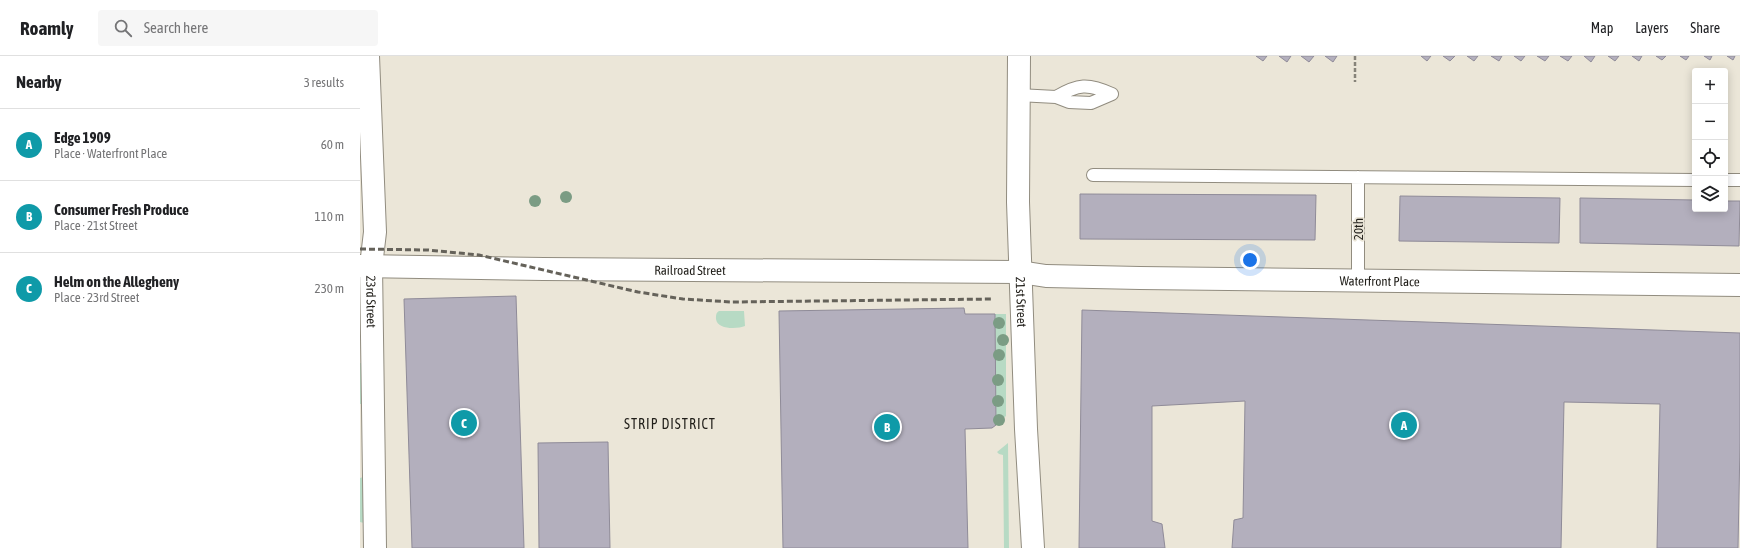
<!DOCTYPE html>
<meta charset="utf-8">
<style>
body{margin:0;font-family:"Asap Condensed",sans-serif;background:#f6f6f6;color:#202124}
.controls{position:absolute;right:12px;top:12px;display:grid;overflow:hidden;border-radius:4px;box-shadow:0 2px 10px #0003}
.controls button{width:36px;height:36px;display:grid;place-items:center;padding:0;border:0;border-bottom:1px solid #e0e0e0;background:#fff;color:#202124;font:20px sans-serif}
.you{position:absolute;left:890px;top:204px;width:14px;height:14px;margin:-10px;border:3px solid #fff;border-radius:50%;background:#1a73e8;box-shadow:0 0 0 6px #1a73e833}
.badge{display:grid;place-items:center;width:26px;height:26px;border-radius:50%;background:#7736ab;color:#fff;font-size:13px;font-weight:700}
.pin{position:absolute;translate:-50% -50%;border:2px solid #fff;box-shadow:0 1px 4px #0006}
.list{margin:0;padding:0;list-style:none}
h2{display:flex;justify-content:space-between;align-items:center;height:52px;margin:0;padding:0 16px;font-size:17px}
h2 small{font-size:13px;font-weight:400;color:#757577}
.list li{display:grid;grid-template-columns:26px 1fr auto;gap:12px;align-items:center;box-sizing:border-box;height:72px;padding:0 16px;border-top:1px solid #e0e0e0}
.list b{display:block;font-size:15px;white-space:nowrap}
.list p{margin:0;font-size:13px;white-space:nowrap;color:#757577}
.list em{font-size:13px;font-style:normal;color:#757577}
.icon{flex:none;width:22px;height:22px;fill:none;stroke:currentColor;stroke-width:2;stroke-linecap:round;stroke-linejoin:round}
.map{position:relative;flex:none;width:1380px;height:492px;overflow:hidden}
header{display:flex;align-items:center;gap:24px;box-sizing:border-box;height:56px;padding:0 20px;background:#fff;border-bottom:1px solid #e0e0e0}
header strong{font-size:19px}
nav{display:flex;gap:22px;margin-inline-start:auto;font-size:14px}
.search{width:280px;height:36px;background:#f6f6f6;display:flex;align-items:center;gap:10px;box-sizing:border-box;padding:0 14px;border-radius:4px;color:#757577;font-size:15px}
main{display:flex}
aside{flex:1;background:#fff}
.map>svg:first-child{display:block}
.green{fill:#b7dac4}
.building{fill:#b3afbd;stroke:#8f8b98}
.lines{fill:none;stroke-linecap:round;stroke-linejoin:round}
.service-casing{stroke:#918c7f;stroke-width:14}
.minor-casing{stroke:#918c7f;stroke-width:24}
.path{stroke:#868379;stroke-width:2.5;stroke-dasharray:4 2;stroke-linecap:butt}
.service{stroke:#fff;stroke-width:12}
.minor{stroke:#fff;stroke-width:22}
.rail{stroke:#65625a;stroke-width:3;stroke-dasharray:6 3;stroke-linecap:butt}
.tree{fill:#7b9c84}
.labels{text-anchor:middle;stroke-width:3.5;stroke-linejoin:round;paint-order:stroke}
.street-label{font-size:13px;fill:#201e19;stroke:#ebe6d8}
.neighbourhood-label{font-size:14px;letter-spacing:1px;fill:#201e19;stroke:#ebe6d8}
</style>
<header>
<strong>Roamly</strong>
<div class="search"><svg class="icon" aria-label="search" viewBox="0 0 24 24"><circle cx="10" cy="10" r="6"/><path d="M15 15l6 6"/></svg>Search here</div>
<nav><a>Map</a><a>Layers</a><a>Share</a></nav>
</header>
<main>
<aside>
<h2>Nearby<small>3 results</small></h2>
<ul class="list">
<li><span class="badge" style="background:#0f9aa8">A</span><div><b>Edge 1909</b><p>Place · Waterfront Place</p></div><em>60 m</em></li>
<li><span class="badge" style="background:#0f9aa8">B</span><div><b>Consumer Fresh Produce</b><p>Place · 21st Street</p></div><em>110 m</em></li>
<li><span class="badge" style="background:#0f9aa8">C</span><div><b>Helm on the Allegheny</b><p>Place · 23rd Street</p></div><em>230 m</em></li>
</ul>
</aside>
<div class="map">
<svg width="1380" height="492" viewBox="0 0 1380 492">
<rect width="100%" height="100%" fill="#ebe6d8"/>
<path class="green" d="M359 255H384L385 270C378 273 357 274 356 263 356 259 356 257 359 255Z
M635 258H646V360L636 369Z
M0 307H2V348H0Z
M648 387 649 492H644L643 399 639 398 637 396Z
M3 421 4 467 0 466V422Z"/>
<path class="building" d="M896 0H907L903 5Z
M919 0H931L927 6Z
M941 0H954L949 6Z
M965 0H977L973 6Z
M1061 0H1071L1067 5Z
M1083 0H1095L1090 5Z
M1107 0H1118L1114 5Z
M1131 0H1142L1139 5Z
M1154 0H1165L1161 5Z
M1177 0H1189L1185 5Z
M1200 0H1212L1208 5Z
M1224 0H1235L1231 6Z
M1248 0H1259L1255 5Z
M1272 0H1282L1279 5Z
M1296 0H1306L1302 4Z
M1320 0H1329L1326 4Z
M1344 0H1352L1350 4Z
M1367 0H1375L1373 4Z
M720 138 956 139 955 184 720 183Z
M1040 140 1200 142 1199 187 1039 185Z
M1220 142 1335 144V153H1365V145H1380L1379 190 1220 187Z
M156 240 164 492H52L44 243Z
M604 252 605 258H635L636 369 632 372 605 373 608 492H423L419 255Z
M722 254 1380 277V387L1378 492H1297L1300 348 1204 346 1201 492H872L874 464 883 462 885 345 792 350V465L802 468 805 492H719Z
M248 386 250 492H179L178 387Z"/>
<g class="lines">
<defs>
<path id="service" d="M658 39 696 41 709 46 731 47 752 38
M696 41C718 28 728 27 752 38
M733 119 1335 124
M1365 124H1380
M998 225V121"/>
<g id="minor">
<path id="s1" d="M8 0 15 176 11 210 15 492"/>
<path id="s2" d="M659 0 658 146 666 373 673 492"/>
<path id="s3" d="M0 210 184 213 660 216 686 220 780 222 1380 229"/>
</g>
</defs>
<use href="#service" class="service-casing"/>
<use href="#minor" class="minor-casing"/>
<path class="path" d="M995 0V26"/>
<use href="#service" class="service"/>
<use href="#minor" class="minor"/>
<path class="rail" d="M0 193 68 194 119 199 278 236 323 243 371 246 633 243"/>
</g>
<g class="tree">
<circle cx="206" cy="141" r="6"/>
<circle cx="175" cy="145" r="6"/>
<circle cx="639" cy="267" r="6"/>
<circle cx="643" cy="284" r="6"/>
<circle cx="639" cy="299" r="6"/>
<circle cx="638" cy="324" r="6"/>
<circle cx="638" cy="345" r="6"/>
<circle cx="639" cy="364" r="6"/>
</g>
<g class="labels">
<g class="street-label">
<text transform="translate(998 173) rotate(-90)" y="5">20th</text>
<text dy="5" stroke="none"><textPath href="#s3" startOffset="330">Railroad Street</textPath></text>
<text dy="5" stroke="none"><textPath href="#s3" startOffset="1020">Waterfront Place</textPath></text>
<text dy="5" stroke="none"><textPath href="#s1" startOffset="246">23rd Street</textPath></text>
<text dy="5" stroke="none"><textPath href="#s2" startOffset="246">21st Street</textPath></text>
</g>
<g class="neighbourhood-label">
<text x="310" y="373">STRIP DISTRICT</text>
</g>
</g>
</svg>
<div class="controls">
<button>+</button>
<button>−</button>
<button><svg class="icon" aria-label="locate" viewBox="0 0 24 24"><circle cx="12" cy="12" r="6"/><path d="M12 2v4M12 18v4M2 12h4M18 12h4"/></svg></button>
<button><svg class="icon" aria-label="layers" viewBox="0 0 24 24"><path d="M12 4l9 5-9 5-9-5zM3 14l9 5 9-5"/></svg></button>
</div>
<div class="you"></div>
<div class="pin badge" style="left:1044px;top:369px;background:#0f9aa8">A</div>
<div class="pin badge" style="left:527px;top:371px;background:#0f9aa8">B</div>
<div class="pin badge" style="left:104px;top:367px;background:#0f9aa8">C</div>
</div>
</main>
